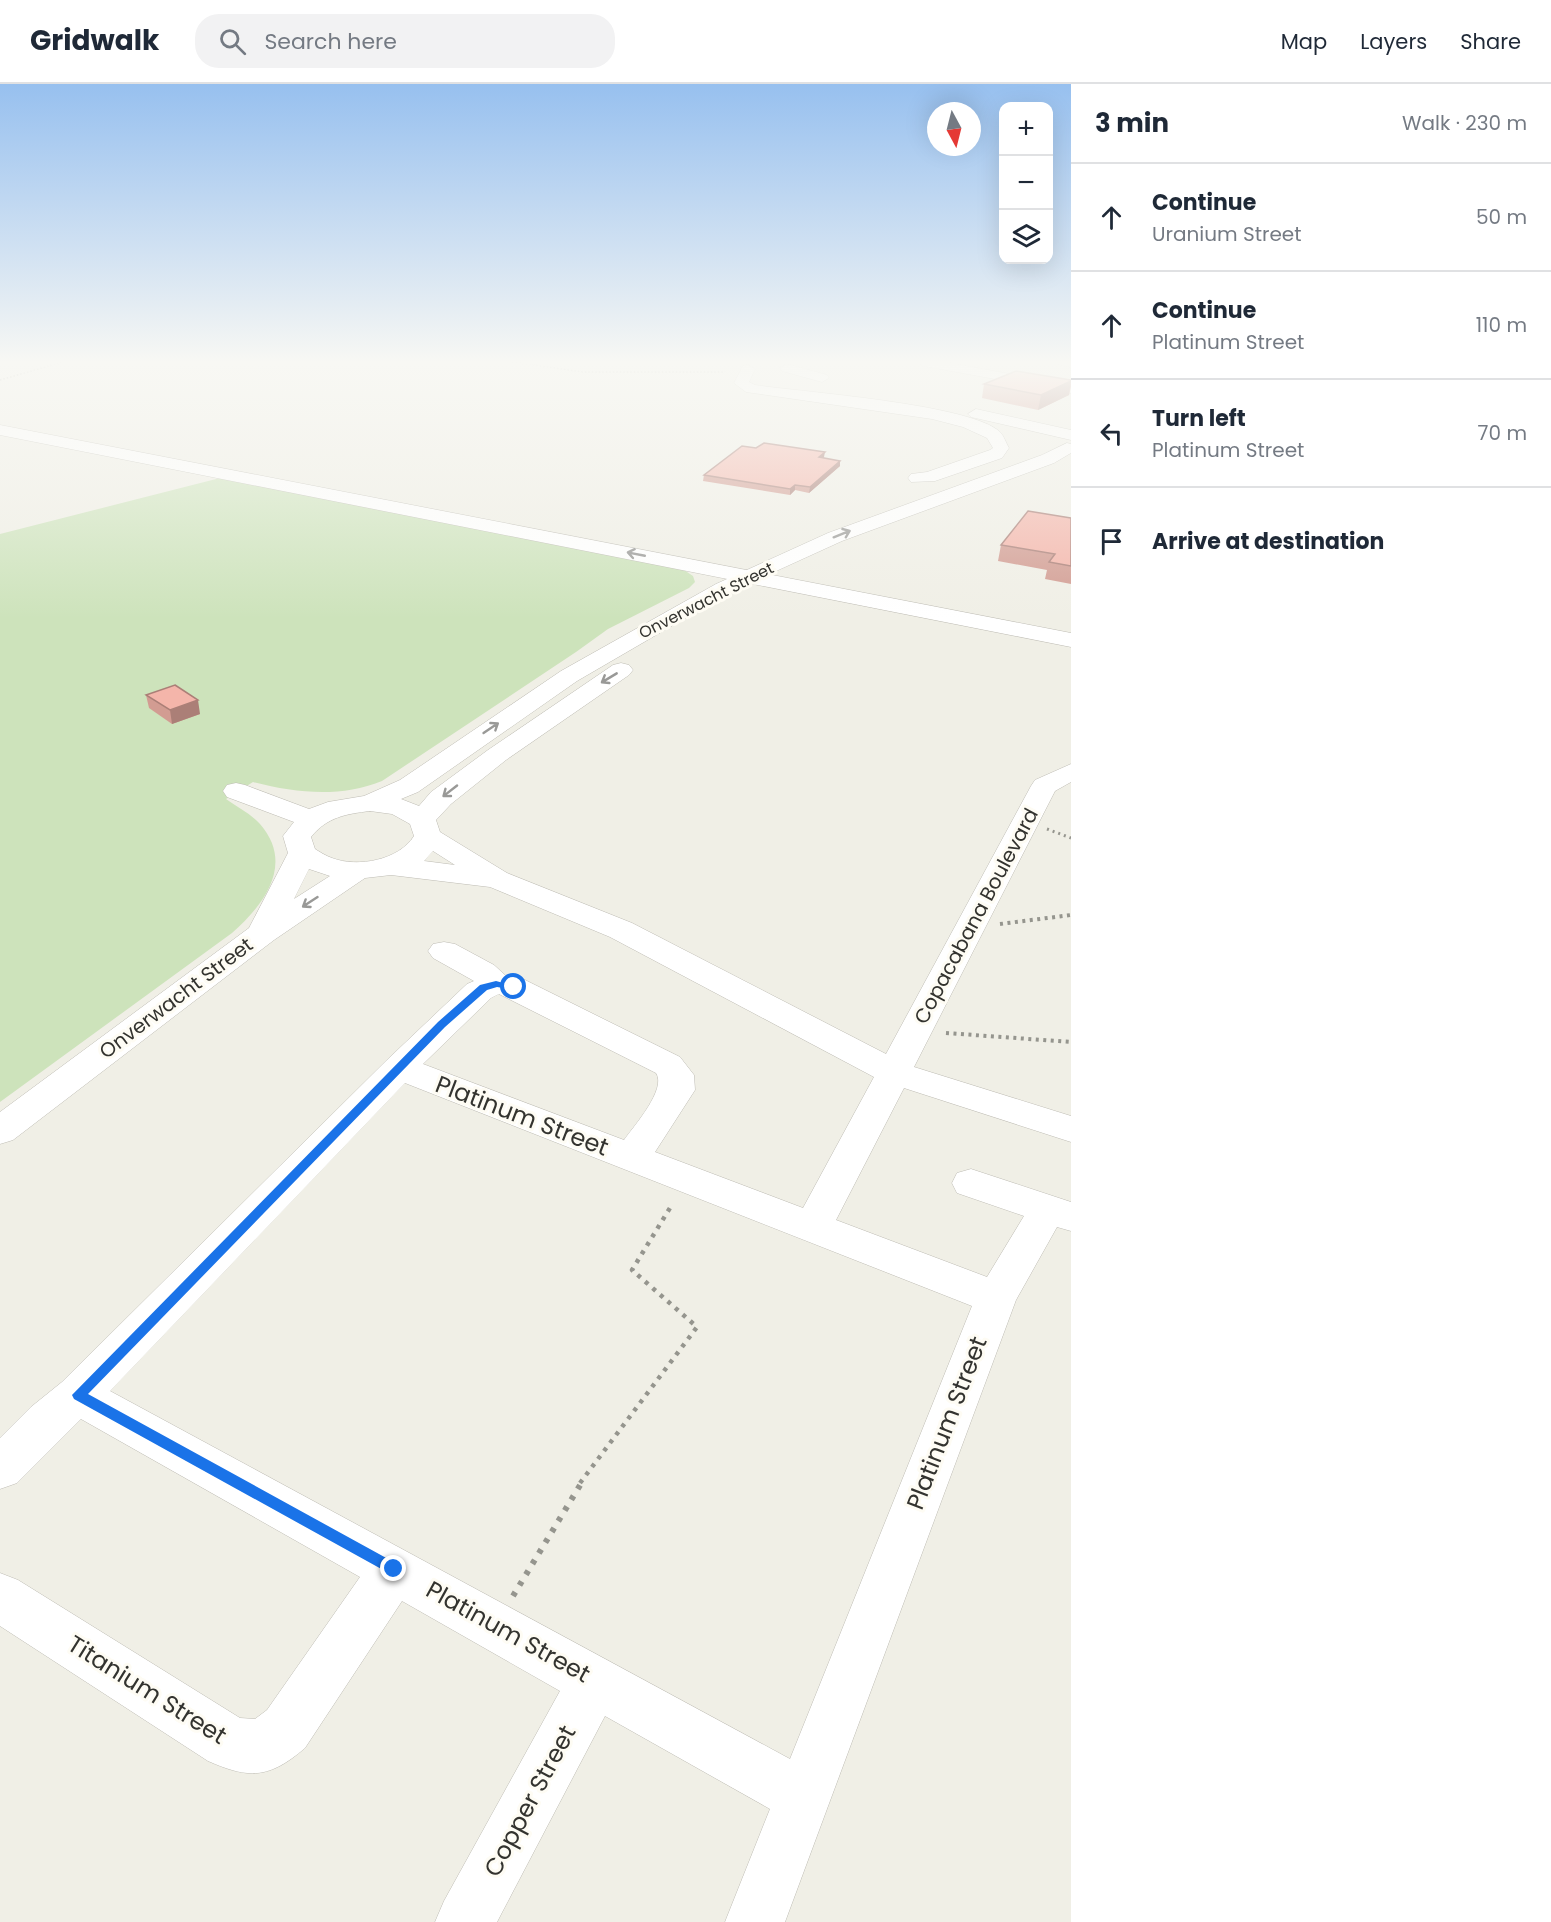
<!DOCTYPE html>
<meta charset="utf-8">
<style>
body{margin:0;font-family:Poppins,sans-serif;background:#f2f2f3;color:#1f2937}
.controls{position:absolute;right:18px;top:18px;display:grid;overflow:hidden;border-radius:12px;box-shadow:0 6px 24px #0002}
.controls button{width:54px;height:54px;display:grid;place-items:center;padding:0;border:0;border-bottom:2px solid #e0e1e3;background:#fff;color:#1f2937;font:30px sans-serif}
.compass{position:absolute;left:927px;top:18px;width:54px;height:54px;border-radius:50%;background:#fff;box-shadow:0 6px 24px #0002;rotate:173deg}
.stop{position:absolute;width:18px;height:18px;margin:-14px;border:4px solid #1a73e8;border-radius:50%;background:#fff}
.stop.end{background:#1a73e8;border-color:#fff;box-shadow:0 2px 6px #0008}
.list{margin:0;padding:0;list-style:none}
h2{display:flex;justify-content:space-between;align-items:center;height:78px;margin:0;padding:0 24px;font-size:26px}
h2 small{font-size:20px;font-weight:400;color:#747a83}
.list li{display:grid;grid-template-columns:39px 1fr auto;gap:18px;align-items:center;box-sizing:border-box;height:108px;padding:0 24px;border-top:2px solid #e0e1e3}
.list b{display:block;font-size:22px;white-space:nowrap}
.list p{margin:0;font-size:20px;white-space:nowrap;color:#747a83}
.list em{font-size:20px;font-style:normal;color:#747a83}
.icon{flex:none;width:33px;height:33px;fill:none;stroke:currentColor;stroke-width:2;stroke-linecap:round;stroke-linejoin:round}
.map{position:relative;flex:none;width:1071px;height:1838px;overflow:hidden}
header{display:flex;align-items:center;gap:36px;box-sizing:border-box;height:84px;padding:0 30px;background:#fff;border-bottom:2px solid #e0e1e3}
header strong{font-size:28px}
nav{display:flex;gap:33px;margin-inline-start:auto;font-size:21px}
.search{width:420px;height:54px;background:#f2f2f3;display:flex;align-items:center;gap:15px;box-sizing:border-box;padding:0 21px;border-radius:24px;color:#747a83;font-size:22px}
main{display:flex}
aside{flex:1;background:#fff}
.map>svg:first-child{display:block}
.green{fill:#cde3bb}
.lines{fill:none;stroke-linecap:round;stroke-linejoin:round}
.minor-casing{stroke:#bebcb4;stroke-width:1}
.highway-casing{stroke:#bebcb4;stroke-width:1}
.path-far4{stroke:#95958e;stroke-width:1.5;stroke-dasharray:1.5 2;stroke-linecap:butt}
.path-far3{stroke:#95958e;stroke-width:3;stroke-dasharray:2 4;stroke-linecap:butt}
.path-far2{stroke:#95958e;stroke-width:4;stroke-dasharray:3 4.5;stroke-linecap:butt}
.path-far1{stroke:#95958e;stroke-width:4.5;stroke-dasharray:4 6;stroke-linecap:butt}
.path{stroke:#95958e;stroke-width:6;stroke-dasharray:4.5 8;stroke-linecap:butt}
.minor{fill:#fff;fill-rule:evenodd}
.highway{fill:#fff;fill-rule:evenodd}
.wall{fill:#d29c92}
.shaded-wall{fill:#ab7f77}
.building{fill:#f4b5aa;stroke:#ab7f77;stroke-width:1.5}
.oneway{stroke:#999997}
.route{fill:#1a73e8}
.labels{text-anchor:middle;stroke-width:6;stroke-linejoin:round;paint-order:stroke}
.far-street-label{font-size:16px;fill:#33332f;stroke:#fefcf4}
.street-label{font-size:20px;fill:#33332f;stroke:#fefcf4}
.near-street-label{font-size:24px;fill:#33332f;stroke:#fefcf4}
</style>
<header>
<strong>Gridwalk</strong>
<div class="search"><svg class="icon" aria-label="search" viewBox="0 0 24 24"><circle cx="10" cy="10" r="6"/><path d="M15 15l6 6"/></svg>Search here</div>
<nav><a>Map</a><a>Layers</a><a>Share</a></nav>
</header>
<main>
<div class="map">
<svg width="1071" height="1838" viewBox="0 0 1071 1838">
<rect width="100%" height="100%" fill="#f0efe6"/>
<path class="green" d="M220 394 684 486 693 492 695 498 689 504 608 545 576 568 382 697C340 714 296 709 253 698L226 715C237 723 250 729 260 740 295 780 264 821 232 849L0 1018V450Z"/>
<g class="lines">
<defs>
<path id="minor" d="M917 278H944L1071 301V309L924 282Z
M1058 278H1071V283L1060 281Z
M787 280 827 291 829 294 822 298 782 287 780 284Z
M748 281 755 285 749 298 755 301C801 308 971 320 1000 348 1004 352 1006 359 1009 364L1002 374 935 397 911 398 908 394 911 390 927 388 990 366 993 364 987 354 963 343 932 335 746 308 734 299 743 282Z
M976 325 1071 346V356L971 333 968 330Z
M1067 359 1071 360V369L1054 379 842 457 730 508 577 597 418 708 401 715 419 722 431 708 488 666 613 581 621 579 629 581 633 586 629 591 506 676 451 720 436 736 440 748 507 789 632 839 886 970 1031 702 1035 696 1071 680V698L1055 707 914 983 1071 1032V1058L904 1004 836 1136 987 1193 1024 1132 957 1109 952 1099 957 1089 971 1085 1071 1118V1147L1057 1143 1016 1216 785 1838H725L770 1725 605 1632 497 1838H435L444 1817 560 1607 402 1517 305 1664C269 1695 249 1695 208 1677L0 1542V1489L18 1496 240 1634 255 1635 267 1626 360 1493 81 1335 17 1399 0 1405V1354L31 1323 62 1298 387 976 467 900 474 897 433 874 428 867 433 860 444 858 455 860 494 881 506 892 525 896 680 973 694 991 695 1006 655 1068 803 1124 874 993 610 853 490 803 391 791 365 794 274 856 13 1056 0 1060V1028L249 844 288 769 283 752 294 738 227 713 223 707 227 701 236 699 245 701 309 725 328 718 364 712 400 696 561 587 716 500 828 449 1042 371ZM370 727 392 730 410 740 414 752C399 776 358 784 332 774 326 772 320 768 315 765L311 753C327 733 346 730 370 727ZM433 767 455 781 424 777ZM309 785 330 792 294 815ZM499 910 656 989C667 1005 634 1042 624 1056L423 980 491 914ZM405 999 972 1222 790 1675 110 1307Z"/>
<path id="highway" d="M0 341 1071 549V563L0 351Z"/>
</defs>
<use href="#minor" class="minor-casing"/>
<use href="#highway" class="highway-casing"/>
<path class="path-far4" d="M512 278 583 288H725
M722 278 732 279
M0 296 63 278"/>
<path class="path-far3" d="M1047 745 1071 754"/>
<path class="path-far2" d="M1000 840 1071 831
M946 949 1071 958"/>
<path class="path-far1" d="M580 1399 697 1243 632 1186 673 1119"/>
<path class="path" d="M513 1512 582 1398"/>
<use href="#minor" class="minor"/>
<use href="#highway" class="highway"/>
</g>
<path class="wall" d="M1071 296V303L1069 311 1038 326 982 314 984 300Z
M824 373 823 374 840 377V382L809 409 795 406 790 411 703 397 704 391Z
M1071 434V500L1045 495 1047 486 998 477 1001 461Z
M146 611 200 630 172 640 149 624Z"/>
<path class="shaded-wall" d="M1071 297 1069 311 1038 326 1041 311Z
M825 368 824 373 818 379 819 373Z
M840 377V382L809 409 810 403Z
M795 401V406L790 411V405Z
M198 616 200 630 172 640 170 626Z"/>
<path class="building" d="M1016 287 1071 296V297L1041 311 984 300Z
M764 359 825 368 819 373 840 377 810 403 795 401 790 405 704 391 742 362 756 364Z
M1028 427 1071 434V482L1049 478 1055 470 1001 461Z
M175 601 198 616 170 626 146 611Z"/>
<defs><path id="oneway-shaft" d="M-6 0H5M1.5-3L5.5 0L1.5 3" fill="none" stroke-width="1.6" stroke-linecap="round" stroke-linejoin="round" transform="scale(1.5)"/></defs>
<g class="oneway">
<use href="#oneway-shaft" transform="translate(842 450) rotate(-22)"/>
<use href="#oneway-shaft" transform="translate(636 470) rotate(-169)"/>
<use href="#oneway-shaft" transform="translate(609 594) rotate(149)"/>
<use href="#oneway-shaft" transform="translate(491 644) rotate(-34)"/>
<use href="#oneway-shaft" transform="translate(450 707) rotate(142)"/>
<use href="#oneway-shaft" transform="translate(310 818) rotate(147)"/>
</g>
<linearGradient id="sky" x2="0" y2="1"><stop stop-color="#97c0ef"/><stop offset="0.52" stop-color="#f8f8f4"/><stop offset="1" stop-color="#f8f8f4" stop-opacity="0"/></linearGradient>
<rect width="1071" height="535" fill="url(#sky)"/>
<path class="route" d="M496 897 519 903 514 906 497 903 487 906 445 943 88 1310 399 1481 401 1485 399 1490 394 1492 74 1315 72 1311 438 938 480 901Z"/>
<g class="labels">
<g class="far-street-label">
<text transform="translate(706 516) rotate(-27)" y="6">Onverwacht Street</text>
</g>
<g class="street-label">
<text transform="translate(976 832) rotate(-62)" y="7">Copacabana Boulevard</text>
<text transform="translate(176 914) rotate(-37)" y="7">Onverwacht Street</text>
</g>
<g class="near-street-label">
<text transform="translate(522 1032) rotate(21)" y="8">Platinum Street</text>
<text transform="translate(947 1339) rotate(-69)" y="8">Platinum Street</text>
<text transform="translate(508 1548) rotate(29)" y="8">Platinum Street</text>
<text transform="translate(147 1606) rotate(32)" y="8">Titanium Street</text>
<text transform="translate(530 1717) rotate(-62)" y="8">Copper Street</text>
</g>
</g>
</svg>
<div class="controls">
<button>+</button>
<button>−</button>
<button><svg class="icon" aria-label="layers" viewBox="0 0 24 24"><path d="M12 4l9 5-9 5-9-5zM3 14l9 5 9-5"/></svg></button>
</div>
<svg class="compass" viewBox="-18 -18 36 36"><path d="M0-13l5 13h-10z" fill="#e53935"/><path d="M0 13l5-13h-10z" fill="#747a83"/></svg>
<div class="stop" style="left:514px;top:903px"></div>
<div class="stop end" style="left:394px;top:1485px"></div>
</div>
<aside>
<h2>3 min<small>Walk · 230 m</small></h2>
<ul class="list">
<li><svg class="icon" aria-label="ahead" viewBox="0 0 24 24"><path d="M12 20V5M6 11l6-6 6 6"/></svg><div><b>Continue</b><p>Uranium Street</p></div><em>50 m</em></li>
<li><svg class="icon" aria-label="ahead" viewBox="0 0 24 24"><path d="M12 20V5M6 11l6-6 6 6"/></svg><div><b>Continue</b><p>Platinum Street</p></div><em>110 m</em></li>
<li><svg class="icon" aria-label="left" viewBox="0 0 24 24"><path d="M17 20v-9H6M10 6l-5 5 5 5"/></svg><div><b>Turn left</b><p>Platinum Street</p></div><em>70 m</em></li>
<li><svg class="icon" aria-label="arrive" viewBox="0 0 24 24"><path d="M6 21V4h12l-3 4 3 4H6"/></svg><div><b>Arrive at destination</b></div></li>
</ul>
</aside>
</main>
